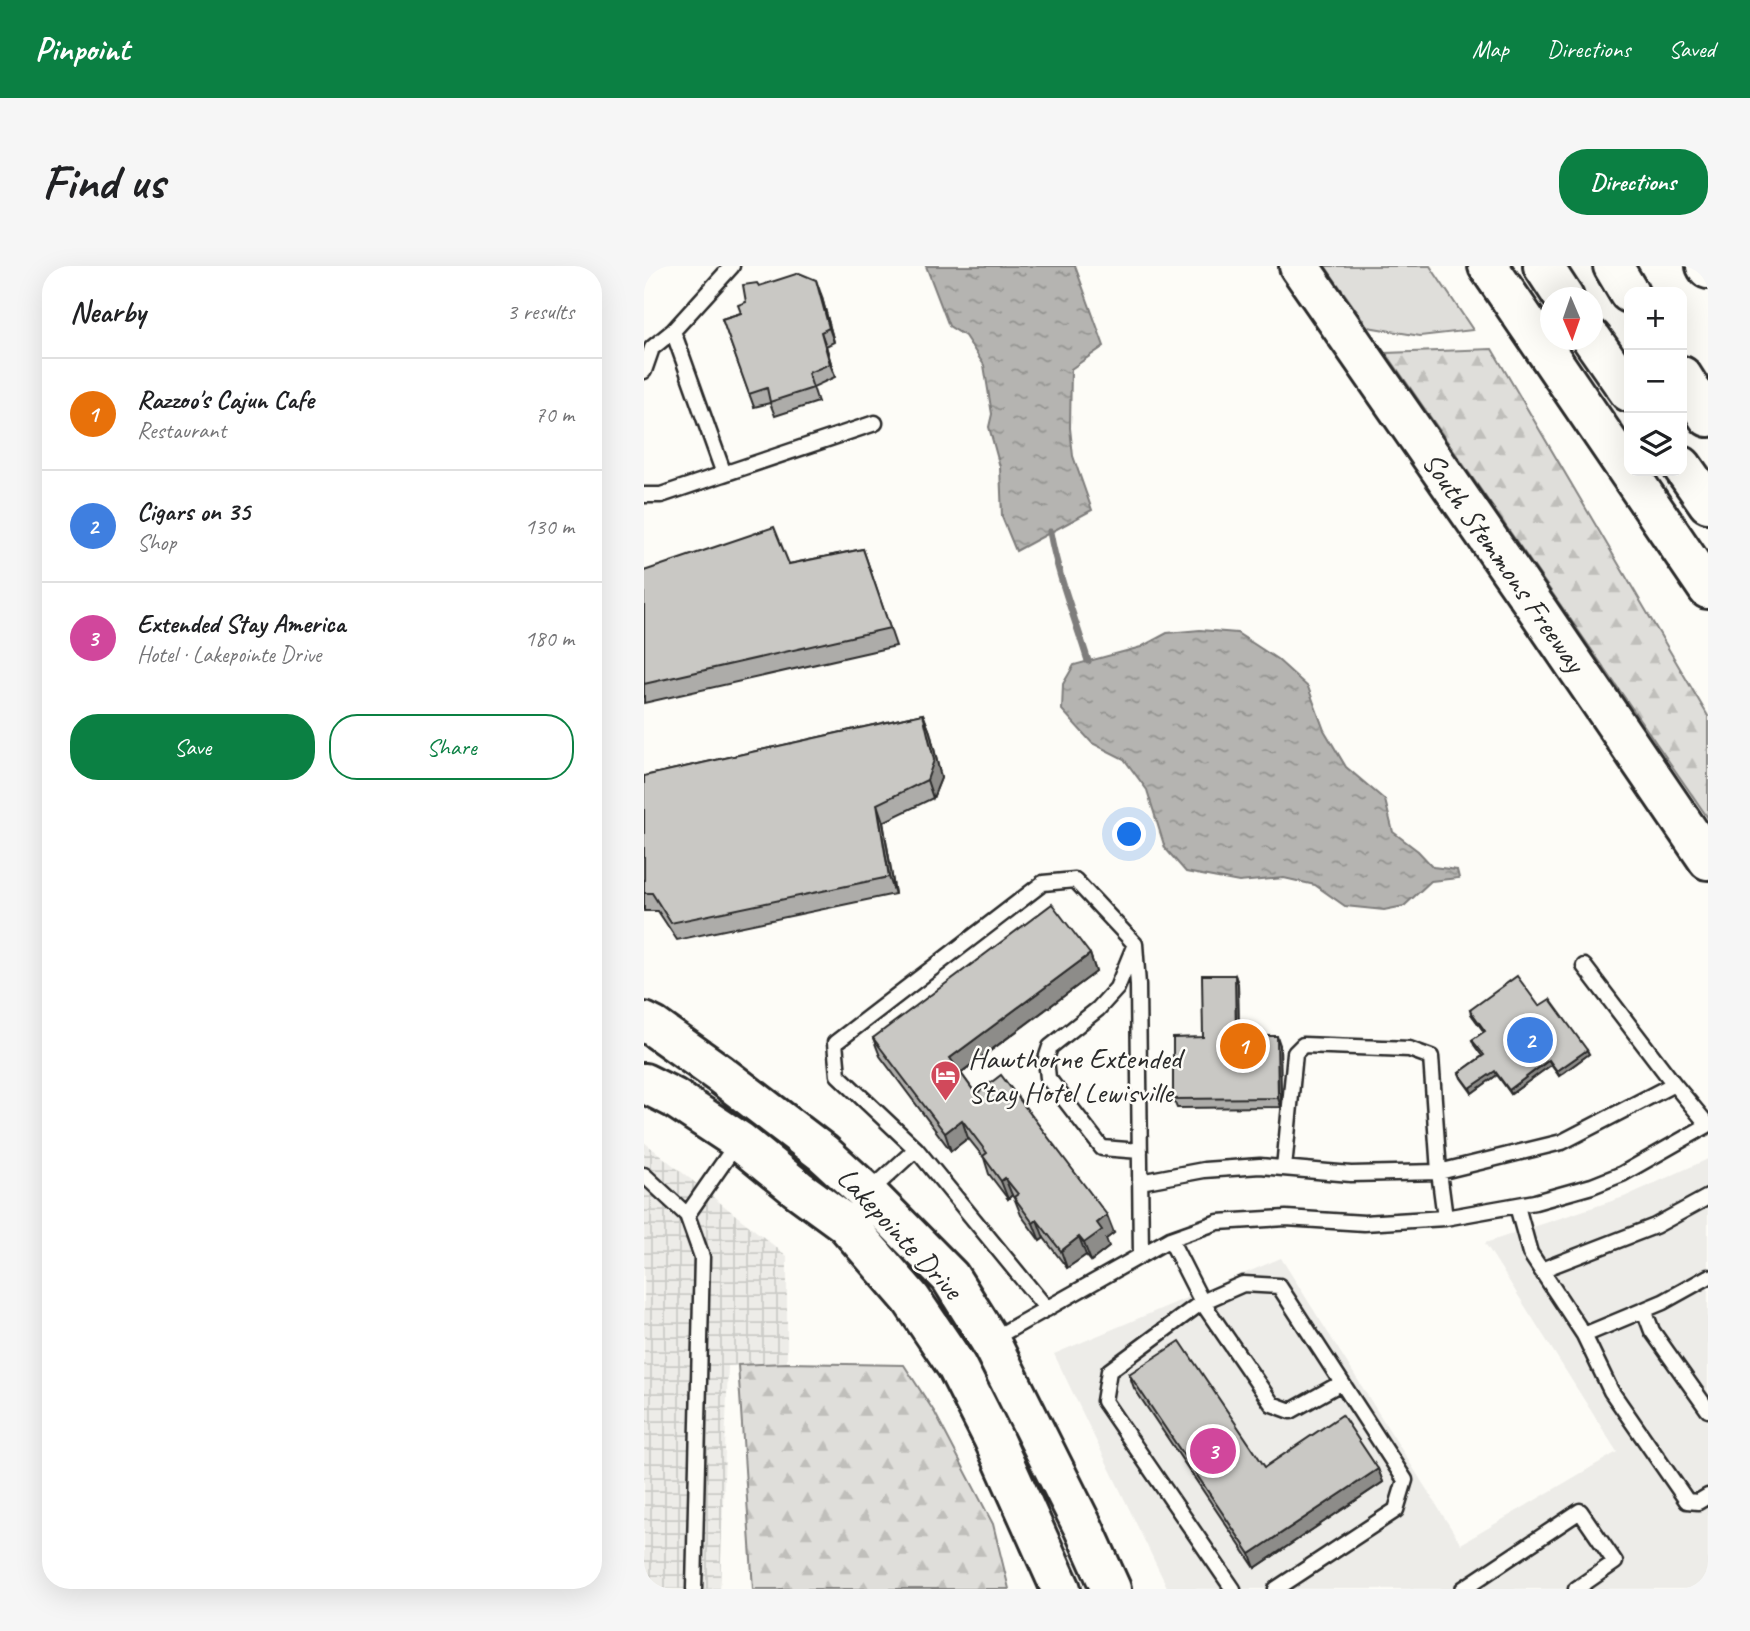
<!DOCTYPE html>
<meta charset="utf-8">
<style>
body{margin:0;font-family:Caveat,sans-serif;background:#f6f6f6;color:#202124}
.controls{position:absolute;right:21px;top:21px;display:grid;overflow:hidden;border-radius:14px;box-shadow:0 7px 28px #0002}
.controls button{width:63px;height:63px;display:grid;place-items:center;padding:0;border:0;border-bottom:2px solid #e0e0e0;background:#fff;color:#202124;font:35px sans-serif}
.compass{position:absolute;left:896px;top:21px;width:63px;height:63px;border-radius:50%;background:#fff;box-shadow:0 7px 28px #0002;rotate:178deg}
.you{position:absolute;left:486px;top:569px;width:24px;height:24px;margin:-18px;border:5px solid #fff;border-radius:50%;background:#1a73e8;box-shadow:0 0 0 10px #1a73e833}
.badge{display:grid;place-items:center;width:46px;height:46px;border-radius:50%;background:#0b8043;color:#fff;font-size:23px;font-weight:700}
.pin{position:absolute;translate:-50% -50%;border:4px solid #fff;box-shadow:0 2px 7px #0006}
.list{margin:0;padding:0;list-style:none}
h2{display:flex;justify-content:space-between;align-items:center;height:91px;margin:0;padding:0 28px;font-size:30px}
h2 small{font-size:23px;font-weight:400;color:#757577}
.list li{display:grid;grid-template-columns:46px 1fr auto;gap:21px;align-items:center;box-sizing:border-box;height:112px;padding:0 28px;border-top:2px solid #e0e0e0}
.list b{display:block;font-size:26px;white-space:nowrap}
.list p{margin:0;font-size:23px;white-space:nowrap;color:#757577}
.list em{font-size:23px;font-style:normal;color:#757577}
.actions{display:flex;gap:14px;padding:21px 28px}
.actions a{flex:1;padding:16px 0;border:2px solid #0b8043;border-radius:28px;text-align:center;font-size:24px;color:#0b8043}
.actions .main{background:#0b8043;color:#fff}
.icon{flex:none;width:38px;height:38px;fill:none;stroke:currentColor;stroke-width:2;stroke-linecap:round;stroke-linejoin:round}
.map{position:relative;flex:none;width:1064px;height:1323px;overflow:hidden;border-radius:28px}
header{display:flex;align-items:center;gap:42px;box-sizing:border-box;height:98px;padding:0 35px;background:#0b8043;color:#fff}
header strong{font-size:33px}
nav{display:flex;gap:38px;margin-inline-start:auto;font-size:24px}
.intro{display:flex;align-items:center;justify-content:space-between;box-sizing:border-box;height:168px;padding:0 42px}
h1{margin:0;font-size:49px}
.button{padding:18px 32px;border-radius:28px;background:#0b8043;color:#fff;font-size:24px;font-weight:700}
main{display:flex;gap:42px;padding:0 42px}
aside{flex:1;background:#fff;border-radius:28px;box-shadow:0 7px 28px #0002}
.map>svg:first-child{display:block}
.built{fill:#edece8}
.industrial{fill:url(#industrial-grid)}
.grass{fill:#dfdeda;stroke:#858482;stroke-width:2}
.forest{fill:url(#forest-firs);stroke:#858482;stroke-width:2}
.water{fill:url(#water-ripples);stroke:#7e7d7b;stroke-width:2}
.lines{fill:none;stroke-linecap:round;stroke-linejoin:round}
.stream{stroke:#7e7d7b;stroke-width:7}
.lane-casing{stroke:#2b2b2b;stroke-width:19}
.secondary-casing{stroke:#2b2b2b;stroke-width:44}
.highway-casing{stroke:#2b2b2b;stroke-width:44}
.lane{stroke:#fdfcf7;stroke-width:14}
.secondary{stroke:#fdfcf7;stroke-width:38}
.highway{stroke:#fdfcf7;stroke-width:38}
.wall{fill:#adaca9;stroke:#2b2b2b;stroke-width:2}
.shaded-wall{fill:#8d8c89;stroke:#2b2b2b;stroke-width:2}
.building{fill:#c9c8c4;stroke:#2b2b2b;stroke-width:2}
.labels{text-anchor:middle;stroke-width:5;stroke-linejoin:round;paint-order:stroke}
.street-label{font-size:30px;fill:#2b2b2b;stroke:#fdfcf7}
.poi-label{font-size:30px;fill:#2b2b2b;stroke:#fdfcf7;text-anchor:start}
</style>
<header>
<strong>Pinpoint</strong>
<nav><a>Map</a><a>Directions</a><a>Saved</a></nav>
</header>
<div class="intro"><h1>Find us</h1><a class="button">Directions</a></div>
<main>
<aside>
<h2>Nearby<small>3 results</small></h2>
<ul class="list">
<li><span class="badge" style="background:#e8710a">1</span><div><b>Razzoo's Cajun Cafe</b><p>Restaurant</p></div><em>70 m</em></li>
<li><span class="badge" style="background:#3f7fe0">2</span><div><b>Cigars on 35</b><p>Shop</p></div><em>130 m</em></li>
<li><span class="badge" style="background:#d1479c">3</span><div><b>Extended Stay America</b><p>Hotel · Lakepointe Drive</p></div><em>180 m</em></li>
</ul>
<div class="actions"><a class="main">Save</a><a>Share</a></div>
</aside>
<div class="map">
<svg width="1064" height="1323" viewBox="0 0 1064 1323">
<defs>
<pattern id="industrial-grid" width="8" height="8" patternUnits="userSpaceOnUse" patternTransform="scale(1.75)"><rect width="8" height="8" fill="#edece8"/><path d="M0 4h8M4 0v8" fill="none" stroke="#cbcbc7"/></pattern>
<pattern id="forest-firs" width="22" height="20" patternUnits="userSpaceOnUse" patternTransform="scale(1.75)"><rect width="22" height="20" fill="#dfdeda"/><path d="M5 1l3.5 6h-7zM16 11l3.5 6h-7z" fill="#c0bfbb"/></pattern>
<pattern id="water-ripples" width="26" height="14" patternUnits="userSpaceOnUse" patternTransform="scale(1.75)"><rect width="26" height="14" fill="#b5b4b1"/><path d="M2 4q2-2 4 0t4 0M15 11q2-2 4 0t4 0" fill="none" stroke="#939390"/></pattern>
</defs>
<rect width="100%" height="100%" fill="#fdfcf7"/>
<filter id="ink" filterUnits="userSpaceOnUse"><feTurbulence type="fractalNoise" baseFrequency=".0143" numOctaves="2"/><feDisplacementMap in="SourceGraphic" scale="14" xChannelSelector="R" yChannelSelector="G"/><feConvolveMatrix kernelMatrix="1 2 1 2 8 2 1 2 1" color-interpolation-filters="sRGB"/></filter>
<g filter="url(#ink)">
<path class="built" d="M1064 893V1323H524L410 1088 637 992 817 1278 973 1186 841 977 980 931Z"/>
<path class="industrial" d="M0 876 143 990V1097L84 1100 76 1323H0Z"/>
<path class="grass" d="M681 0H786L829 64 776 70 724 61Z"/>
<path class="forest" d="M848 83 1064 450V552L742 87Z
M143 1097 260 1099 291 1147 349 1258 365 1323H109L94 1099Z"/>
<path class="water" d="M282 0H431L460 80 427 103 426 162 429 190 448 244 372 285 358 251 356 201 345 161 348 148 340 99 321 70 305 60Z
M556 364 593 367 633 393 664 421 680 464 702 501 741 534 749 566 774 585 789 601 813 604 815 612 787 615 760 640 740 644 701 640 671 619 640 612 595 616 542 606 521 582 503 524 480 493 448 477 418 444 419 418 430 399 497 381 523 367Z"/>
<g class="lines">
<path class="stream" d="M406 266C414 311 431 352 444 395"/>
<defs>
<path id="lane" d="M0 105 8 82 29 65
M80 208 29 65 88 0
M0 229H17L231 157
M489 683 473 722 454 743 406 781 402 793 404 812 458 882 496 885
M940 700 1030 818
M640 902 651 787 659 779 765 783 787 791 795 906 801 952
M0 909 43 949
M224 927 272 883
M873 940 886 987 940 1069 967 1125 1043 1235 1054 1236 1064 1230
M526 973 558 1036 628 1138 647 1145 697 1117
M897 1004 1011 960 1064 931
M403 1043 272 883 194 809 191 777 399 617 431 614 491 678 494 719 497 989
M1000 1044 1008 1065 1064 1144
M940 1069 1019 1036 1064 1011
M347 1074 526 973 574 956 642 952 720 957 801 952 891 936 948 920 978 908 1064 859 1030 818 918 876 795 906 707 908 616 900 560 904 496 916
M50 1323 58 991 43 949 93 877
M589 1323 460 1135 465 1105 558 1036 599 1018 635 1020 761 1214 752 1244 632 1323
M819 1323 936 1245 971 1296 932 1323"/>
<path id="secondary" d="M655 0 895 346 1064 594
M1062 0 1064 3
M0 756 10 761 76 808 179 887 224 928 306 1011 346 1075 439 1261 467 1323
M0 817 30 832 95 875 154 923 202 958 267 1033 313 1101 349 1172 417 1323"/>
<path id="highway" d="M844 0 1064 323
M899 0 920 32
M969 0 985 27
M948 73 985 126
M1038 110 1064 151
M1038 200 1064 237"/>
</defs>
<use href="#lane" class="lane-casing"/>
<use href="#secondary" class="secondary-casing"/>
<use href="#highway" class="highway-casing"/>
<use href="#lane" class="lane"/>
<use href="#secondary" class="secondary"/>
<use href="#highway" class="highway"/>
</g>
<path class="wall" d="M115 20 177 28 190 76 182 80 191 111 169 121 174 136 131 150 126 137 110 141 78 53 97 47 102 36Z
M219 283 252 380 0 437V305L145 298Z
M279 448 286 466 297 512 289 532 239 556 251 628 33 674 14 645H0V510Z
M446 688 452 706 317 807 332 828 470 967 462 973 465 981 447 995 442 989 423 1002 400 972 396 975 377 949 371 934 368 929 364 933 345 908 340 892 324 872 307 885 236 790 229 772Z
M591 709 594 718 595 770 636 779 637 841 533 842 529 833Z
M895 740 945 788 915 810 907 799 867 828 853 809 828 827 817 812 815 807 838 790 830 779 828 774 840 766 827 748 826 744Z
M485 1108 621 1201 734 1203 739 1216 611 1302 490 1122Z"/>
<path class="shaded-wall" d="M172 14 177 28 190 76 185 62Z
M177 66 182 80 191 111 186 98Z
M279 448 286 466 297 512 289 532 283 514Z
M233 538 239 556 251 628 245 611Z
M446 688 452 706 312 810 306 792Z
M591 709 594 718 595 779 592 770Z
M633 770 636 779 637 841 634 832Z
M943 784 945 788 915 810 913 805Z
M905 794 907 799 867 828 865 824Z
M851 805 853 809 828 827 826 822Z
M318 854 324 872 307 885 301 867Z
M361 912 368 929 364 933 357 915Z
M463 949 470 967 462 973 465 981 447 995 440 977 453 957Z
M393 954 400 972 396 975 389 957Z
M435 971 442 989 423 1002 417 985Z
M734 1203 739 1216 611 1302 606 1288Z"/>
<path class="building" d="M155 7 172 14 185 62 177 66 186 98 164 107 169 122 126 136 123 122 105 128 78 53 97 47 94 39 102 36 99 19 113 17 115 20Z
M130 261 145 298 219 283 246 362 0 418V305Z
M279 448 290 494 283 514 233 538 245 611 27 657 8 627H0V510Z
M408 638 446 688 306 792 332 828 357 809 463 949 453 957 458 964 440 977 435 971 417 985 393 954 389 957 370 931 374 928 361 912 357 915 339 890 343 887 318 854 301 867 229 772Z
M558 709H591L592 770H633L634 832 529 833V772L559 771Z
M873 710 895 740 906 733 943 784 913 805 905 794 865 824 851 805 826 822 815 807 840 789 828 774 841 765 826 744Z
M536 1075 621 1201 698 1149 734 1203 606 1288 485 1108Z"/>
</g>
<defs>
<symbol id="hotel-pin" viewBox="-11 -11 22 30"><path d="M0 17L-7.5 6A9.5 9.5 0 1 1 7.5 6Z" fill="#d1495b" stroke="#fdfcf7"/><path d="M-6-4.5h1.5V1H6V5H4.5V3h-9V5H-6ZM-4 0a1.8 1.8 0 1 1 3.6 0ZM.5 0V-2.5h3Q6-2.5 6 0Z" fill="#fff"/></symbol>
</defs>
<g fill-rule="evenodd">
<use href="#hotel-pin" x="284" y="792" width="35" height="47"/>
</g>
<g class="labels">
<g class="street-label">
<text transform="translate(860 296) rotate(55)" y="10">South Stemmons Freeway</text>
<text transform="translate(256 967) rotate(47)" y="10">Lakepointe Drive</text>
</g>
<g class="poi-label">
<text x="324" y="802">Hawthorne Extended<tspan x="324" dy="34">Stay Hotel Lewisville</tspan></text>
</g>
</g>
</svg>
<div class="controls">
<button>+</button>
<button>−</button>
<button><svg class="icon" aria-label="layers" viewBox="0 0 24 24"><path d="M12 4l9 5-9 5-9-5zM3 14l9 5 9-5"/></svg></button>
</div>
<svg class="compass" viewBox="-18 -18 36 36"><path d="M0-13l5 13h-10z" fill="#e53935"/><path d="M0 13l5-13h-10z" fill="#757577"/></svg>
<div class="you"></div>
<div class="pin badge" style="left:599px;top:780px;background:#e8710a">1</div>
<div class="pin badge" style="left:886px;top:774px;background:#3f7fe0">2</div>
<div class="pin badge" style="left:569px;top:1185px;background:#d1479c">3</div>
</div>
</main>
